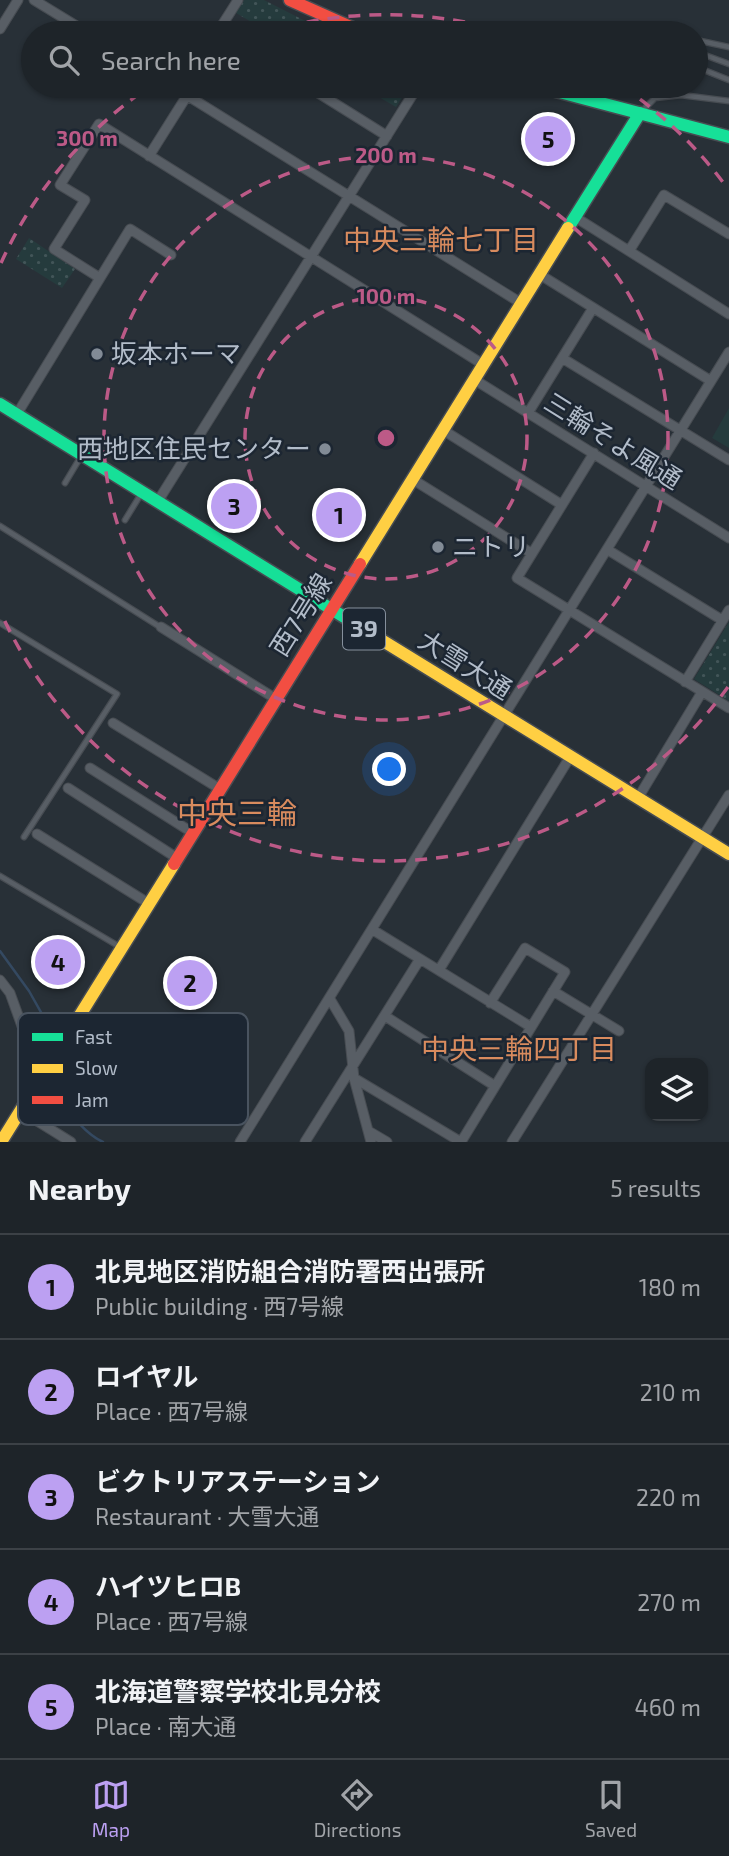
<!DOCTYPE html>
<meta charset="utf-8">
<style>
body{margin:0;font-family:"Exo 2","Noto Sans JP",sans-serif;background:#2b3035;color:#f1f3f6}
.controls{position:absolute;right:21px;bottom:21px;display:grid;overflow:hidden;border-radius:14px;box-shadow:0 2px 5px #0004}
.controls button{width:63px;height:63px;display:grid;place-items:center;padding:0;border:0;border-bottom:2px solid #3c4146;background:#1e2429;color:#f1f3f6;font:35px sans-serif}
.you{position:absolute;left:390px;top:770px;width:24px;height:24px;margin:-18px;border:5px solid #fff;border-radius:50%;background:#1a73e8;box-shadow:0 0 0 10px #1a73e833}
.badge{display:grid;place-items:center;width:46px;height:46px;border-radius:50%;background:#bca0f2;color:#111;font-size:23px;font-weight:700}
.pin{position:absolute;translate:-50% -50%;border:4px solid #fff;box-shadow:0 2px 7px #0006}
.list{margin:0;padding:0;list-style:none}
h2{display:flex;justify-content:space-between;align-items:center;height:91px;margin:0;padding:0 28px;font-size:30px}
h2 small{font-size:23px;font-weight:400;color:#a1a4a8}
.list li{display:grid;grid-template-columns:46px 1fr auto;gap:21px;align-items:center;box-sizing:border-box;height:105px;padding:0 28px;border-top:2px solid #3c4146}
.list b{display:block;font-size:26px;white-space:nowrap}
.list p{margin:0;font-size:23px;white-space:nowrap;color:#a1a4a8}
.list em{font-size:23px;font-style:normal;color:#a1a4a8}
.icon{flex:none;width:38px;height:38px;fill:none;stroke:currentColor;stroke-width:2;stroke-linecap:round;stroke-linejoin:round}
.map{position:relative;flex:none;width:729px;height:1142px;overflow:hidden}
.search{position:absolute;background:#1e2429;box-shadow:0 2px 5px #0004;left:21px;right:21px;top:21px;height:77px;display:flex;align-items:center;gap:18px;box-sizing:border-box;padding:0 24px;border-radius:38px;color:#a1a4a8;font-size:26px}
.sheet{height:616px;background:#1e2429}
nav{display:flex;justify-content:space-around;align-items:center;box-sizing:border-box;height:98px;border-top:2px solid #3c4146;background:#1e2429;font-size:19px;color:#a1a4a8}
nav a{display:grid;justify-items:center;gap:4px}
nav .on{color:#bca0f2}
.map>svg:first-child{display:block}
.green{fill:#253b3d}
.park{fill:url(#park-dots)}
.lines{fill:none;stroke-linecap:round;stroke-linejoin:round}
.stream{stroke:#344961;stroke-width:2.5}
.lane-casing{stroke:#474c52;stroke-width:7}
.street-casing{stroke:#474c52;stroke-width:11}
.fast-casing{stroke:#474c52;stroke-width:15}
.slow-casing{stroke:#474c52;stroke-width:15}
.jam-casing{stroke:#474c52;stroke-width:15}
.lane{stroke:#585e65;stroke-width:4.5}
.street{stroke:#585e65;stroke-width:9}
.fast{stroke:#16e098;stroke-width:12}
.slow{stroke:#ffcf43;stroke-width:12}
.jam{stroke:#f24e42;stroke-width:12}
.ring{fill:none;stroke:#bc5a87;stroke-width:3.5;stroke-dasharray:12 9}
.poi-dot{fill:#828b96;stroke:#1c2632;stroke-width:2.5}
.labels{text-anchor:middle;stroke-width:5;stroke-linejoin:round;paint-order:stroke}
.shield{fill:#1c2632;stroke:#858f9c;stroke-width:2}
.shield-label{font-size:24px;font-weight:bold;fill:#b2bcc9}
.poi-label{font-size:26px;fill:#b2bcc9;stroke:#1c2632;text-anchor:start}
.street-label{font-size:26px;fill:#b2bcc9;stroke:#1c2632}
.neighbourhood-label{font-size:28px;fill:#d88b5e;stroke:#1c2632}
.quarter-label{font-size:30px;fill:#d88b5e;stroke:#1c2632}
.key{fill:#1c2632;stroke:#49535f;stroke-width:2}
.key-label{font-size:19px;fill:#b2bcc9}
.centre{fill:#bc5a87;stroke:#1c2632;stroke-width:3.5}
.ring-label{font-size:21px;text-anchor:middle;font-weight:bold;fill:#bc5a87;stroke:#1c2632;stroke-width:5;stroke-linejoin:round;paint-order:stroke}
</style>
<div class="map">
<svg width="729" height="1142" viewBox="0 0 729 1142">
<defs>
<pattern id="park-dots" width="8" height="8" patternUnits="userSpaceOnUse" patternTransform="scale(1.75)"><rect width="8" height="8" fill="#253b3d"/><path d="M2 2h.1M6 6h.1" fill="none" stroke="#425558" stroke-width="1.8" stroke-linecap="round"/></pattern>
</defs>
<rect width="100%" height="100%" fill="#283037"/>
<path class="green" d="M729 408V448L712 438Z"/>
<path class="park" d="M244 0H264L329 33H270L236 13Z
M360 86H409L396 107Z
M29 238 75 269 62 288 16 259Z
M729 622V701L694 679Z"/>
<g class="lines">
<path class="stream" d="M0 951 29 991 51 1030
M59 1098C71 1114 84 1133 103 1142"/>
<defs>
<path id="lane" d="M696 40 729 47
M729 64 702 54 699 56 696 63 699 68 729 80
M641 112 655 98 681 95 729 101
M65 483 80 458
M125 520 141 494
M0 526 160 627
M0 623 117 694 24 837
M0 876 120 947"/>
<path id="street" d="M34 0 88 33
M0 29 18 0
M224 33 219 30 238 0
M172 86 521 303
M307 86 387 136
M149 156 193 86
M575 217 729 314
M629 251 664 195 729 234
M539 274 711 381
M100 278 54 249 85 200 60 185 99 124 484 365
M562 358 729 460
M475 380 729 538
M528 413 593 308
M17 414 130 229 171 255
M443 430 562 505
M594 453 517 578 729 708
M412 479 531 553
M158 501 418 86
M608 550 722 620
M161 627 276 699
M685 682 729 610
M113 723 220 789
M90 768 193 833
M68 788 177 858
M638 798 702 692
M37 834 148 903
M373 930 531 1027
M439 970 570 757
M0 980 10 993 23 1029 51 1061
M553 991 619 1031
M330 999 349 1031 354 1078 371 1142
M385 1016 495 1086
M354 1078 461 1142
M21 1111 71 1142
M370 1132 387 1142
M240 1142 729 352
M305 1142 420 959
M461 1142 565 972 525 948 490 1003
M512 1142 729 795"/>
<path id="fast" d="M537 86 729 137
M568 228 640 113
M0 404 349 620"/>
<path id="slow" d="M360 564 568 228
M349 620 729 854
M1 1142 174 864"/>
<path id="jam" d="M290 0 364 33
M174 864 360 564"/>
</defs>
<use href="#lane" class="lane-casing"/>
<use href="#street" class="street-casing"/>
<use href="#fast" class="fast-casing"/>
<use href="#slow" class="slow-casing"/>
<use href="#jam" class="jam-casing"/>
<use href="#lane" class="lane"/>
<use href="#street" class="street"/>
<use href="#fast" class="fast"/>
<use href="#slow" class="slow"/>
<use href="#jam" class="jam"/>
</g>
<g class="ring">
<circle cx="386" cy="438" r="141"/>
<circle cx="386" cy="438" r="282"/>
<path d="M728 687A423 423 0 0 1 1 613M1 263A423 423 0 0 1 149 87M266 32A423 423 0 0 1 506 32M623 87A423 423 0 0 1 728 189"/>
</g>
<g class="poi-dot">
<circle cx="97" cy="354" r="7"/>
<circle cx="325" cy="449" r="7"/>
<circle cx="438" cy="547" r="7"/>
</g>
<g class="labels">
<rect class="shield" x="343" y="608.5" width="42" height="41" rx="5"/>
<g class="shield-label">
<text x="364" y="637">39</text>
</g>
<g class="poi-label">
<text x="111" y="363">坂本ホーマ</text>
<text x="311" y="458" text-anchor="end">西地区住民センター</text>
<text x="452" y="556">ニトリ</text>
</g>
<g class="street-label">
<text transform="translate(613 441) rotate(32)" y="9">三輪そよ風通</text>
<text transform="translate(301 615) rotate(-58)" y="9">西7号線</text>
<text transform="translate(465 665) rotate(32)" y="9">大雪大通</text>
</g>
<g class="neighbourhood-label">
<text x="441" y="250">中央三輪七丁目</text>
<text x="519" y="1059">中央三輪四丁目</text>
</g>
<g class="quarter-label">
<text x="237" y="824">中央三輪</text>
</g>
</g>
<rect x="18" y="1013" width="230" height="112" rx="10" class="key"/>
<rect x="32" y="1033" width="31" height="8" fill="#16e098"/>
<rect x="32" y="1064" width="31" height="9" fill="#ffcf43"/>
<rect x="32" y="1096" width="31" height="8" fill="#f24e42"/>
<g class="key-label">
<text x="75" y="1044">Fast</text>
<text x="75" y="1075">Slow</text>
<text x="75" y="1107">Jam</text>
</g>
<circle cx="386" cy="438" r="10" class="centre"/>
<g class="ring-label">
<text x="87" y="146">300 m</text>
<text x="386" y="163">200 m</text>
<text x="386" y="304">100 m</text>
</g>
</svg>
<div class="controls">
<button><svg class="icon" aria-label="layers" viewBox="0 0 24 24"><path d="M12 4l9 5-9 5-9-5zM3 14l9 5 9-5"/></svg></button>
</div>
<div class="you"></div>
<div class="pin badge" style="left:339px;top:515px">1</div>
<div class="pin badge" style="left:190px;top:983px">2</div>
<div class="pin badge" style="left:234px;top:506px">3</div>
<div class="pin badge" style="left:58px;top:962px">4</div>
<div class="pin badge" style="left:548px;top:139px">5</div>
<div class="search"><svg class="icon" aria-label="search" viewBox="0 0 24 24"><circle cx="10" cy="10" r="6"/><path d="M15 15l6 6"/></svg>Search here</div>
</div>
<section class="sheet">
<h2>Nearby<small>5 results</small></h2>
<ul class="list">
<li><span class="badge">1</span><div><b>北見地区消防組合消防署西出張所</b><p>Public building · 西7号線</p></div><em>180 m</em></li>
<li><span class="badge">2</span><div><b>ロイヤル</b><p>Place · 西7号線</p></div><em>210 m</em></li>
<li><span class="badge">3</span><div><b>ビクトリアステーション</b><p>Restaurant · 大雪大通</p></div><em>220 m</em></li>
<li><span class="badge">4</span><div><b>ハイツヒロB</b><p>Place · 西7号線</p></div><em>270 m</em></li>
<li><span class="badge">5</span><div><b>北海道警察学校北見分校</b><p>Place · 南大通</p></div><em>460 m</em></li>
</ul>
</section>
<nav>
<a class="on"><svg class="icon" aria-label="map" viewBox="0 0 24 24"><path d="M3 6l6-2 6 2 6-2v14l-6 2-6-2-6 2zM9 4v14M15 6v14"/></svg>Map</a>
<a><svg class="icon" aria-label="directions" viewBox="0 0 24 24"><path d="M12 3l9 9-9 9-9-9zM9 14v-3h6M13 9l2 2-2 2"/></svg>Directions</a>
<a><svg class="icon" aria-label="saved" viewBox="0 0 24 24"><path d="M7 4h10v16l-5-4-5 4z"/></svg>Saved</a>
</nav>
